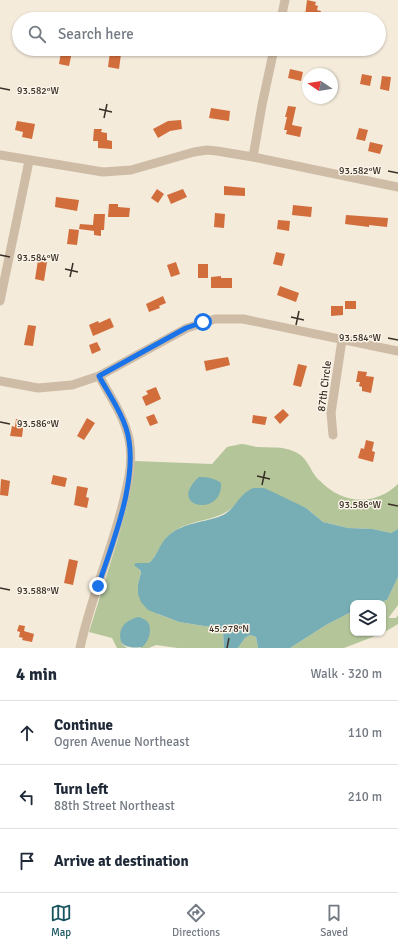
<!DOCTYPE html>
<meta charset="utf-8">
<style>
body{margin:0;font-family:Signika,sans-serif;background:#f6f6f7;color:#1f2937}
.controls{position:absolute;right:12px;bottom:12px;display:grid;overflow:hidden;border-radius:8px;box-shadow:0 1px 3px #0004}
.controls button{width:36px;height:36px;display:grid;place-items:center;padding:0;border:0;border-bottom:1px solid #e0e1e3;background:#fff;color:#1f2937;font:20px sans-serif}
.compass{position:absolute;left:302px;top:68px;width:36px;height:36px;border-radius:50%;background:#fff;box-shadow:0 1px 3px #0004;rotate:282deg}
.stop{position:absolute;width:12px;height:12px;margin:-9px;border:3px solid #1a73e8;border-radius:50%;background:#fff}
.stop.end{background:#1a73e8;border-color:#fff;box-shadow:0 1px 4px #0008}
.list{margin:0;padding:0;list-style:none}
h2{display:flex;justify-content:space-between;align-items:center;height:52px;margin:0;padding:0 16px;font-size:17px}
h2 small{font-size:13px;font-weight:400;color:#747a83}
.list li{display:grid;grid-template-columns:26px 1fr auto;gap:12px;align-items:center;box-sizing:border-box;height:64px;padding:0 16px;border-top:1px solid #e0e1e3}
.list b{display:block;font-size:15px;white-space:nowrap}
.list p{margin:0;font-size:13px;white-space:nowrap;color:#747a83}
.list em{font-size:13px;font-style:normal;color:#747a83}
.icon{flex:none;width:22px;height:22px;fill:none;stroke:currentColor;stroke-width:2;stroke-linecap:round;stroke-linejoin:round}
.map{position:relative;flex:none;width:398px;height:648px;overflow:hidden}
.search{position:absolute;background:#fff;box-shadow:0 1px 3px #0004;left:12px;right:12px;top:12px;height:44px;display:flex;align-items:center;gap:10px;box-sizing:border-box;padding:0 14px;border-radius:22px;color:#747a83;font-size:15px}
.sheet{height:244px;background:#fff}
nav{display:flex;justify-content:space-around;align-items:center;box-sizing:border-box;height:56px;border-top:1px solid #e0e1e3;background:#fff;font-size:11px;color:#747a83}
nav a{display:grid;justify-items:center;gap:2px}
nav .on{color:#18545f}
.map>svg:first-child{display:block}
.green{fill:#b3c599}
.water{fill:#77adb5}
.building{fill:#d26d3c}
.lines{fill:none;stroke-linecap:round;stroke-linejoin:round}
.minor{stroke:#cebca6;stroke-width:9}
.route{stroke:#1a73e8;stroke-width:5}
.ticks{fill:none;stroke:#392f27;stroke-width:1.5}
.labels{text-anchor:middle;stroke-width:3;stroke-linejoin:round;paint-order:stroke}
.street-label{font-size:11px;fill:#392f27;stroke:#fbf4e8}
.ticks-label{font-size:10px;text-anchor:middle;fill:#392f27;stroke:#fbf4e8;stroke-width:3;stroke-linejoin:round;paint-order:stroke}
</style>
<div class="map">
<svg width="398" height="648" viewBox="0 0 398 648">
<rect width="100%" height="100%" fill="#f4ebdb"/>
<path class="green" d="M241 444C247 444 253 447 259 447 270 448 282 446 293 451 309 457 308 469 319 480 342 504 374 507 398 484V529L391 533 373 529 348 528 323 522 306 508 244 494C225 525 198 515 173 532 162 540 159 553 149 563H136L141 573 138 584 158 614 179 622 217 628 223 632 224 648H178L156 645 149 648H140C149 643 151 630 147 621L122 644 127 648H117L112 638 89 632 117 542 127 505 134 461 212 464 227 447Z
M398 577V605L389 617V618H396L398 615V624L383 633 344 648H290L326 625 353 611V633H383V603H378L387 600Z
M250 635 256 637 258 648H238L245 638Z"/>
<path class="water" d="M199 477C208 477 214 478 221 483 223 518 165 508 199 477Z
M253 488H264L277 494 306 508 323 522 348 528 373 529 391 533 398 529V577L387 600 378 603H353V611L326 625 290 648H258L256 637 250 635 245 638 238 648H224L223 632 217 628 179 622 148 610 141 602 138 594V584L141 573 140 570 134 565 136 563H149C157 556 159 546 166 538 181 522 205 523 223 515 232 511 238 499 245 493 247 491 250 490 253 488Z
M139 617C141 618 145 619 147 621 153 628 149 642 142 647 136 648 123 648 121 641 117 628 127 619 139 617Z"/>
<path class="building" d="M307 0 316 2 315 5 318 6 317 10 321 11 319 19 305 16Z
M64 51 72 52 69 66 59 64 61 52H64Z
M110 52 121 54 119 69 108 67Z
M290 69 303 72 301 81 288 78Z
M362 74 372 76 370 86 360 84Z
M382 76 391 77 389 91 380 89Z
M288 106 296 107 292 125 302 127 300 137 286 134 287 130H284L287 117H285Z
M211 108 230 111 229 121 209 118Z
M181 120 182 129 170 131 158 138 153 129 168 121Z
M17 121 35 124 32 139 22 137 23 132 15 130Z
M359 128 368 130 365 141 356 139Z
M94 129H102L101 132 107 133V140L112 141V149L98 148V141H93Z
M370 142 383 145 380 154 368 151Z
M224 186 245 188V196L224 195Z
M157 189 164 194 158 203 151 198Z
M183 189 187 197 171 204 167 195Z
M56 197 79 200 77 211 55 207Z
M109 204H118V207L130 208 129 217H108Z
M293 205 312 207 311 217 292 215Z
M215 213 225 214 224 228 214 227Z
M94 214H105L104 230H101V236L94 235V231L79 229 80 224 93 225Z
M346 215 388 218 387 227 369 225V227L345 224Z
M278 220 290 221 289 231 277 229Z
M69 229 79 230 77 245 67 244Z
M276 252 285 254 282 266 273 264Z
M38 260 47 262 44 281 35 279Z
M176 262 180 274 171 277 167 265Z
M198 264H208V278H198Z
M221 276V278H232V288H211V277Z
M280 286 299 293 296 302 277 295Z
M163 296 166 303 159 306 160 308 149 312 146 304Z
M345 301H356V309H345Z
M331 306H343V315L331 316Z
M110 318 114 327 93 336 89 325 98 321 99 323Z
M28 325 36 326 33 346 24 345Z
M97 342 101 350 92 354 89 345Z
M228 357 230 365 206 371 204 361Z
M298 364 307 366 301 387 293 385Z
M358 371 367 372 366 376 374 377 371 393 362 391V387L359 386 360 382H356Z
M156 387 161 399 146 406 142 397 148 394 146 391Z
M283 409 289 415 280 424 274 417Z
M154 414 158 423 150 426 146 417Z
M253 415 267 417 265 425 252 423Z
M87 418 95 423 84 440 77 436Z
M16 419 24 420 22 437 10 436 12 426 15 427Z
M366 440 374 442 372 451 375 452 373 462 358 458 361 448 364 449Z
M53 475 67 478 65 487 51 484Z
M1 479 10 481 8 496 0 495Z
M77 486 88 488 86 497 89 498 87 508 74 505Z
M69 559 78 561 73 585 64 583Z
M19 625 25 626 24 631 34 634 32 642 22 640 23 638 19 637 20 632 17 631Z"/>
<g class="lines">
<path class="minor" d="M281 19 285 0
M0 155 103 172 131 170 194 152 207 150 217 151 253 157 398 187
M253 157 262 105 274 49
M0 301 29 161
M0 381 38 388 72 385 99 376 187 328 215 319H243L398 351
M333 435 331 413 342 340
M80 648C90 601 109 557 121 511 127 488 134 463 129 439 124 416 110 396 99 376"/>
</g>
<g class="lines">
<path class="route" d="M98 586C113 542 141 473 126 428 120 409 108 393 99 376L186 328 203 322"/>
</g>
<path class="ticks" d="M0 88 10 90M99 109 112 112M104 118 107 104M388 171 398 173M0 255 10 257M65 269 78 272M70 277 73 263M291 317 304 320M296 325 299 311M388 338 398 340M0 422 10 424M257 476 270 479M262 485 265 471M388 504 398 506M0 588 10 590M227 648 229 638"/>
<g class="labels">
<g class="street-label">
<text transform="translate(324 386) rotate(-83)" y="4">87th Circle</text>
</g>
</g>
<g class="ticks-label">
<text x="38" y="94">93.582°W</text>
<text x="360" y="174">93.582°W</text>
<text x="38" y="261">93.584°W</text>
<text x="360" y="341">93.584°W</text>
<text x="38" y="427">93.586°W</text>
<text x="360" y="508">93.586°W</text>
<text x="38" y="594">93.588°W</text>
<text x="229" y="632">45.278°N</text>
</g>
</svg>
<div class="controls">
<button><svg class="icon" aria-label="layers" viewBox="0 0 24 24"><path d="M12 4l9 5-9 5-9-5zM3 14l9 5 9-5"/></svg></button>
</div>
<svg class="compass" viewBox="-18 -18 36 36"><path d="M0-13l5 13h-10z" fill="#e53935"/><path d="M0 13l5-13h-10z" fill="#747a83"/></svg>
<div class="stop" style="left:203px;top:322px"></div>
<div class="stop end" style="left:98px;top:586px"></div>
<div class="search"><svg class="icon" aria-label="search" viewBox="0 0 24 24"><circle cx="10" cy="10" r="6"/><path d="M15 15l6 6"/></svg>Search here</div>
</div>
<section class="sheet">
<h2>4 min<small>Walk · 320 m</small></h2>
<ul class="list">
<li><svg class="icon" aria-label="ahead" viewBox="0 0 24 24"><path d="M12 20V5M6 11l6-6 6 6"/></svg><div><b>Continue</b><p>Ogren Avenue Northeast</p></div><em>110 m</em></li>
<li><svg class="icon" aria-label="left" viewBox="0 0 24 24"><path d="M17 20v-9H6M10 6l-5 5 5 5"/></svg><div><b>Turn left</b><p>88th Street Northeast</p></div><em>210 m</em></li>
<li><svg class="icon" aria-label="arrive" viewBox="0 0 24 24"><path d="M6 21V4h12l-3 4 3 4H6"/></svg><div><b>Arrive at destination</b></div></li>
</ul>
</section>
<nav>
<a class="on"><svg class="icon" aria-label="map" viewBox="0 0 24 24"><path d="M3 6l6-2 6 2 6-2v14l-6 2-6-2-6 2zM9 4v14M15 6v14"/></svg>Map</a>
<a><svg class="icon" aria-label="directions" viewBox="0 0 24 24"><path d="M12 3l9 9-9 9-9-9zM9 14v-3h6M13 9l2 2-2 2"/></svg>Directions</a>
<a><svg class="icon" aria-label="saved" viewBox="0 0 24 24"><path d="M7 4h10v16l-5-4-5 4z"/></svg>Saved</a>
</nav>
